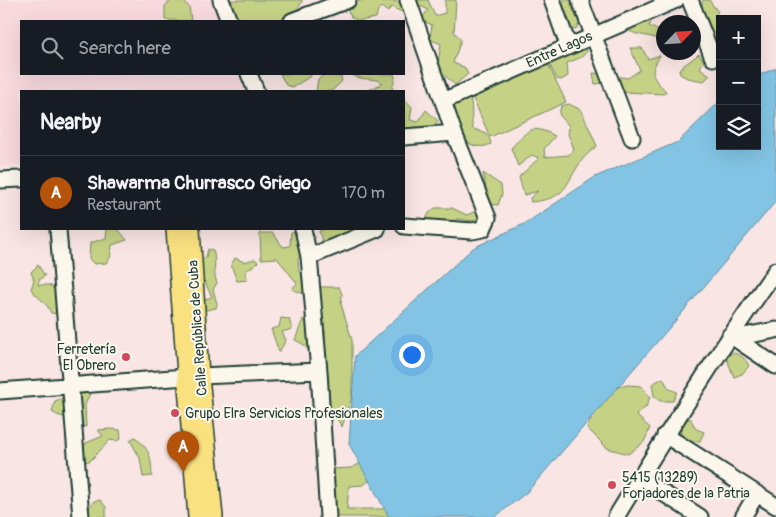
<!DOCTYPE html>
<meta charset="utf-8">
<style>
body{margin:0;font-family:Pangolin,sans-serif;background:#242831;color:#f1f3f6}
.controls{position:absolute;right:15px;top:15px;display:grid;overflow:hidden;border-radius:0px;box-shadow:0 5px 20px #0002}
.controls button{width:45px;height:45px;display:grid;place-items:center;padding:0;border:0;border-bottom:1px solid #363941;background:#171b24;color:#f1f3f6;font:25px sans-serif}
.compass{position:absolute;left:656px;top:15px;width:45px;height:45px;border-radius:50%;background:#171b24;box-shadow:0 5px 20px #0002;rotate:65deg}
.you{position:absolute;left:411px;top:354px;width:18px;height:18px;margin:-12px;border:4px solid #fff;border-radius:50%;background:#1a73e8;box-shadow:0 0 0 8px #1a73e833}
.badge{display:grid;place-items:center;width:32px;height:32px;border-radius:50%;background:#b45309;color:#fff;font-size:16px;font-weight:700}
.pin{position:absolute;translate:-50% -41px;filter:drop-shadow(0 1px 2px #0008)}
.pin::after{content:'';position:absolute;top:26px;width:18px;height:15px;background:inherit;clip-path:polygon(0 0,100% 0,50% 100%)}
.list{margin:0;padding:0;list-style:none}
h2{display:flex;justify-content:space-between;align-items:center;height:65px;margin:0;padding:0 20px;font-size:21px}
h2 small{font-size:16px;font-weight:400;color:#9ea1a6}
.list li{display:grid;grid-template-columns:32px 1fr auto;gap:15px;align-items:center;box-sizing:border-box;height:75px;padding:0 20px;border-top:1px solid #363941}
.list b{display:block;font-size:19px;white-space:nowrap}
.list p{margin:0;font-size:16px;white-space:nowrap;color:#9ea1a6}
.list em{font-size:16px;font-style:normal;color:#9ea1a6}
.icon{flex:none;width:28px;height:28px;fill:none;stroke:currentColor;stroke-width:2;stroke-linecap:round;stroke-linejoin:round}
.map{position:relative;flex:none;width:776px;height:517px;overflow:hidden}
.search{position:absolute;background:#171b24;box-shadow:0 5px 20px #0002;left:20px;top:20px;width:385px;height:55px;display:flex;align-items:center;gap:12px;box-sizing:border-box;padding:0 18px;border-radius:0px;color:#9ea1a6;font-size:19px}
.panel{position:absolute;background:#171b24;box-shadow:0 5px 20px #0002;left:20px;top:90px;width:385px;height:140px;border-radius:0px}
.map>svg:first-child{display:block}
.built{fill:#f8d9de}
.green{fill:#c5d286;stroke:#72885d}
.water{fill:#83c4e4;stroke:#5b8e9e}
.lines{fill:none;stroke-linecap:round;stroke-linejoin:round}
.minor-casing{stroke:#1f3d34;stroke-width:19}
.major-casing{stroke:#1f3d34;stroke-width:22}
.minor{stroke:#fbf7ec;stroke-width:15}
.major{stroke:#fae180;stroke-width:19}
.poi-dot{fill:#d1495b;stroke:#fbf7ec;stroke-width:2}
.labels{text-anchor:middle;stroke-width:4;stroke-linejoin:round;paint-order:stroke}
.street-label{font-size:14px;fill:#1f3d34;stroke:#fbf7ec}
.poi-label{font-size:14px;fill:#1f3d34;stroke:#fbf7ec;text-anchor:start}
</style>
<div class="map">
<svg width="776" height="517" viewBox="0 0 776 517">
<rect width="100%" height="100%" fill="#f9e5e4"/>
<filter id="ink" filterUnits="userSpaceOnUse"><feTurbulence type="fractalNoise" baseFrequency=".02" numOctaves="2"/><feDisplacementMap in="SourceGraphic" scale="10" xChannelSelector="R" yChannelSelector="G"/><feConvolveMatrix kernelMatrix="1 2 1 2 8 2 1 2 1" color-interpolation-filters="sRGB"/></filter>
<g filter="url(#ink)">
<path class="built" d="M0 0H211L219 21H21V74H238L244 91H21V164L0 166Z"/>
<path class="green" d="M172 0 184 2 189 7 191 21 165 20V6Z
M227 0H302V2L292 18 284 21H232Z
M362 0 402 2 406 9 402 12 391 7 388 12 381 7 378 10 376 18 359 21 352 18 346 8Z
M416 0H428L435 16 445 13V0H456L454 32 461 40 453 63 464 67 468 74 455 85 437 68 441 44 430 39 432 25 421 20 428 10 417 4Z
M546 0H572L571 5 579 23 576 29 567 30Z
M703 0H709L718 12 714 17 720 36V50H717C711 37 698 14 703 0Z
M646 17 653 19 649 26 663 33V42C650 34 642 37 629 31L597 40Z
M582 46 586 47 587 51 582 57 567 63 568 76 561 80 557 79 549 63 551 55Z
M630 48H642L648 59 660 55C650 74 650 76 666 91L664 94 624 92 615 82 595 84 593 73 628 78 640 70Z
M699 54 704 61 700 68 710 75 704 81 687 78 680 74 679 69Z
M546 60 566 102 490 137 471 94Z
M280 74H311V76L293 87 286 85Z
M350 74H394L395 77 392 89 396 91H367L383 83C372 76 363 82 350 74Z
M324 75 341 77 342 81 332 91H316L318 79Z
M469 95C474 107 470 117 473 129 483 132 489 133 491 144 474 152 460 140 455 123 453 116 455 106 456 98Z
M404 98 412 107 410 120 418 122 426 110 438 121 427 131 404 128Z
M569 104 581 110 597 146C591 151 584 156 580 163 563 188 567 198 531 202L530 198 538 191 524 195 519 177 539 158 532 155 518 166 511 148C529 130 530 123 555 136L544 149 545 157 569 155 574 149 568 134 569 126 559 114 561 106Z
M483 173 501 185 502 194 498 205 489 204Z
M435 208H452L467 215 478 210 484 214 474 221 457 219 450 223 426 220 429 213Z
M107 229H118L127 240 112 245 110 258 106 263 94 264 89 259 90 243 106 238Z
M326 229H353L355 235 324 248 319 231Z
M297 231 303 249 298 260 299 272 308 274 307 289 304 294 292 289 297 283 277 258 261 259 260 233H273L283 247 290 246 291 232Z
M208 249 213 250C217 262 212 271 217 283L213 289 217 304 216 308 206 310 203 300 212 297 196 264 200 259 206 257Z
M235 258 244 262 255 259 258 262 246 271 247 280 237 281 231 265Z
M38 265 45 276 40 279 38 285H50L55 290 59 314 51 313C47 302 38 299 31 289L34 280 31 272Z
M319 287H339L342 294 341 304 352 340V397L342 427 327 402 325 331Z
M281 318 289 319 292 329 282 332 286 340 279 352 271 329 279 327Z
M303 319H307L313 328 315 349 308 350 303 344 295 340Z
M731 353C740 353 745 358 749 366L742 374 734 377 726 357Z
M663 378 669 389 677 392 673 401H660L654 396 652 384Z
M628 385 641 386 650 397 646 407 636 415 650 428 644 442 628 454 607 448 587 428 590 420 595 418 593 414 611 388Z
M87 388 91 391 85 405 86 427C77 426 75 420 67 418 60 416 58 416 52 412L55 401Z
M690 418 696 429 704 432 700 441H688L681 436 680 424Z
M111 429 120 430 121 439 116 441 110 440 90 461 84 462 83 447 86 443 103 436 98 430Z
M135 437C151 451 151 457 152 476L143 477 140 458 130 440Z
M368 460 375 477 363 485 349 486 347 509H385L390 517H334L332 469 351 468Z
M100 500 106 507V517H87V510L94 501Z"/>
<path class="water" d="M776 68V201L676 320 527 492 495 517H389L349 444 355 356 473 248 526 223 595 177 678 142 720 101V146H757V76Z"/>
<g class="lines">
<defs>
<path id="minor" d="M221 0 229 21
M552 0 568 45
M580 0 632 138
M690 0 713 58
M292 21 348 0
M249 74 256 91
M443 101 676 0
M404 137 454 133
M0 180 21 179
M404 226 472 231 483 229 488 218 454 133 408 0
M58 229 81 517
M303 229 309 257 319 371 328 517
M309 257 377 229
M730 335 776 366
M733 338 776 330
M0 391 199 376 319 371
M665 435 776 506
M640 478 700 517
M616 517C667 433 719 350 776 270
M743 517 756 495"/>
<path id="major" d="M176 229 198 517
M190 229 199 376 213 517"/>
</defs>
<use href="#minor" class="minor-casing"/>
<use href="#major" class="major-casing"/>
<use href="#minor" class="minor"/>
<use href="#major" class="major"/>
</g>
</g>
<g class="poi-dot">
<circle cx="126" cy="357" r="5"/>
<circle cx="175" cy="413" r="5"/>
<circle cx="612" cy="485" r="5"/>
</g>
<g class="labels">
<g class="street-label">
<text transform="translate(559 49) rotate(-24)" y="5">Entre Lagos</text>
<text transform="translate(197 328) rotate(-94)" y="5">Calle República de Cuba</text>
</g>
<g class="poi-label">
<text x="116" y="354" text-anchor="end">Ferretería<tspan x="116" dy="16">El Obrero</tspan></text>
<text x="185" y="418">Grupo Elra Servicios Profesionales</text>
<text x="622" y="482">5415 (13289)<tspan x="622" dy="16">Forjadores de la Patria</tspan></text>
</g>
</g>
</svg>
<div class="controls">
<button>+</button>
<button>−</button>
<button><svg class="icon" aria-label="layers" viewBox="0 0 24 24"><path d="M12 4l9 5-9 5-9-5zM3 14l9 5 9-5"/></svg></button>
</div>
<svg class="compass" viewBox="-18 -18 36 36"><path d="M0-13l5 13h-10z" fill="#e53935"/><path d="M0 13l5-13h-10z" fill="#9ea1a6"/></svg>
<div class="you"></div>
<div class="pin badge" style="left:183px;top:472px">A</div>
<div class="search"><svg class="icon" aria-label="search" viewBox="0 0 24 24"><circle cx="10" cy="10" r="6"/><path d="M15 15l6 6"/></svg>Search here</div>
<section class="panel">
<h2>Nearby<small></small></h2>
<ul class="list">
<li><span class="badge">A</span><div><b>Shawarma Churrasco Griego</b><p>Restaurant</p></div><em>170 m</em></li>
</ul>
</section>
</div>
